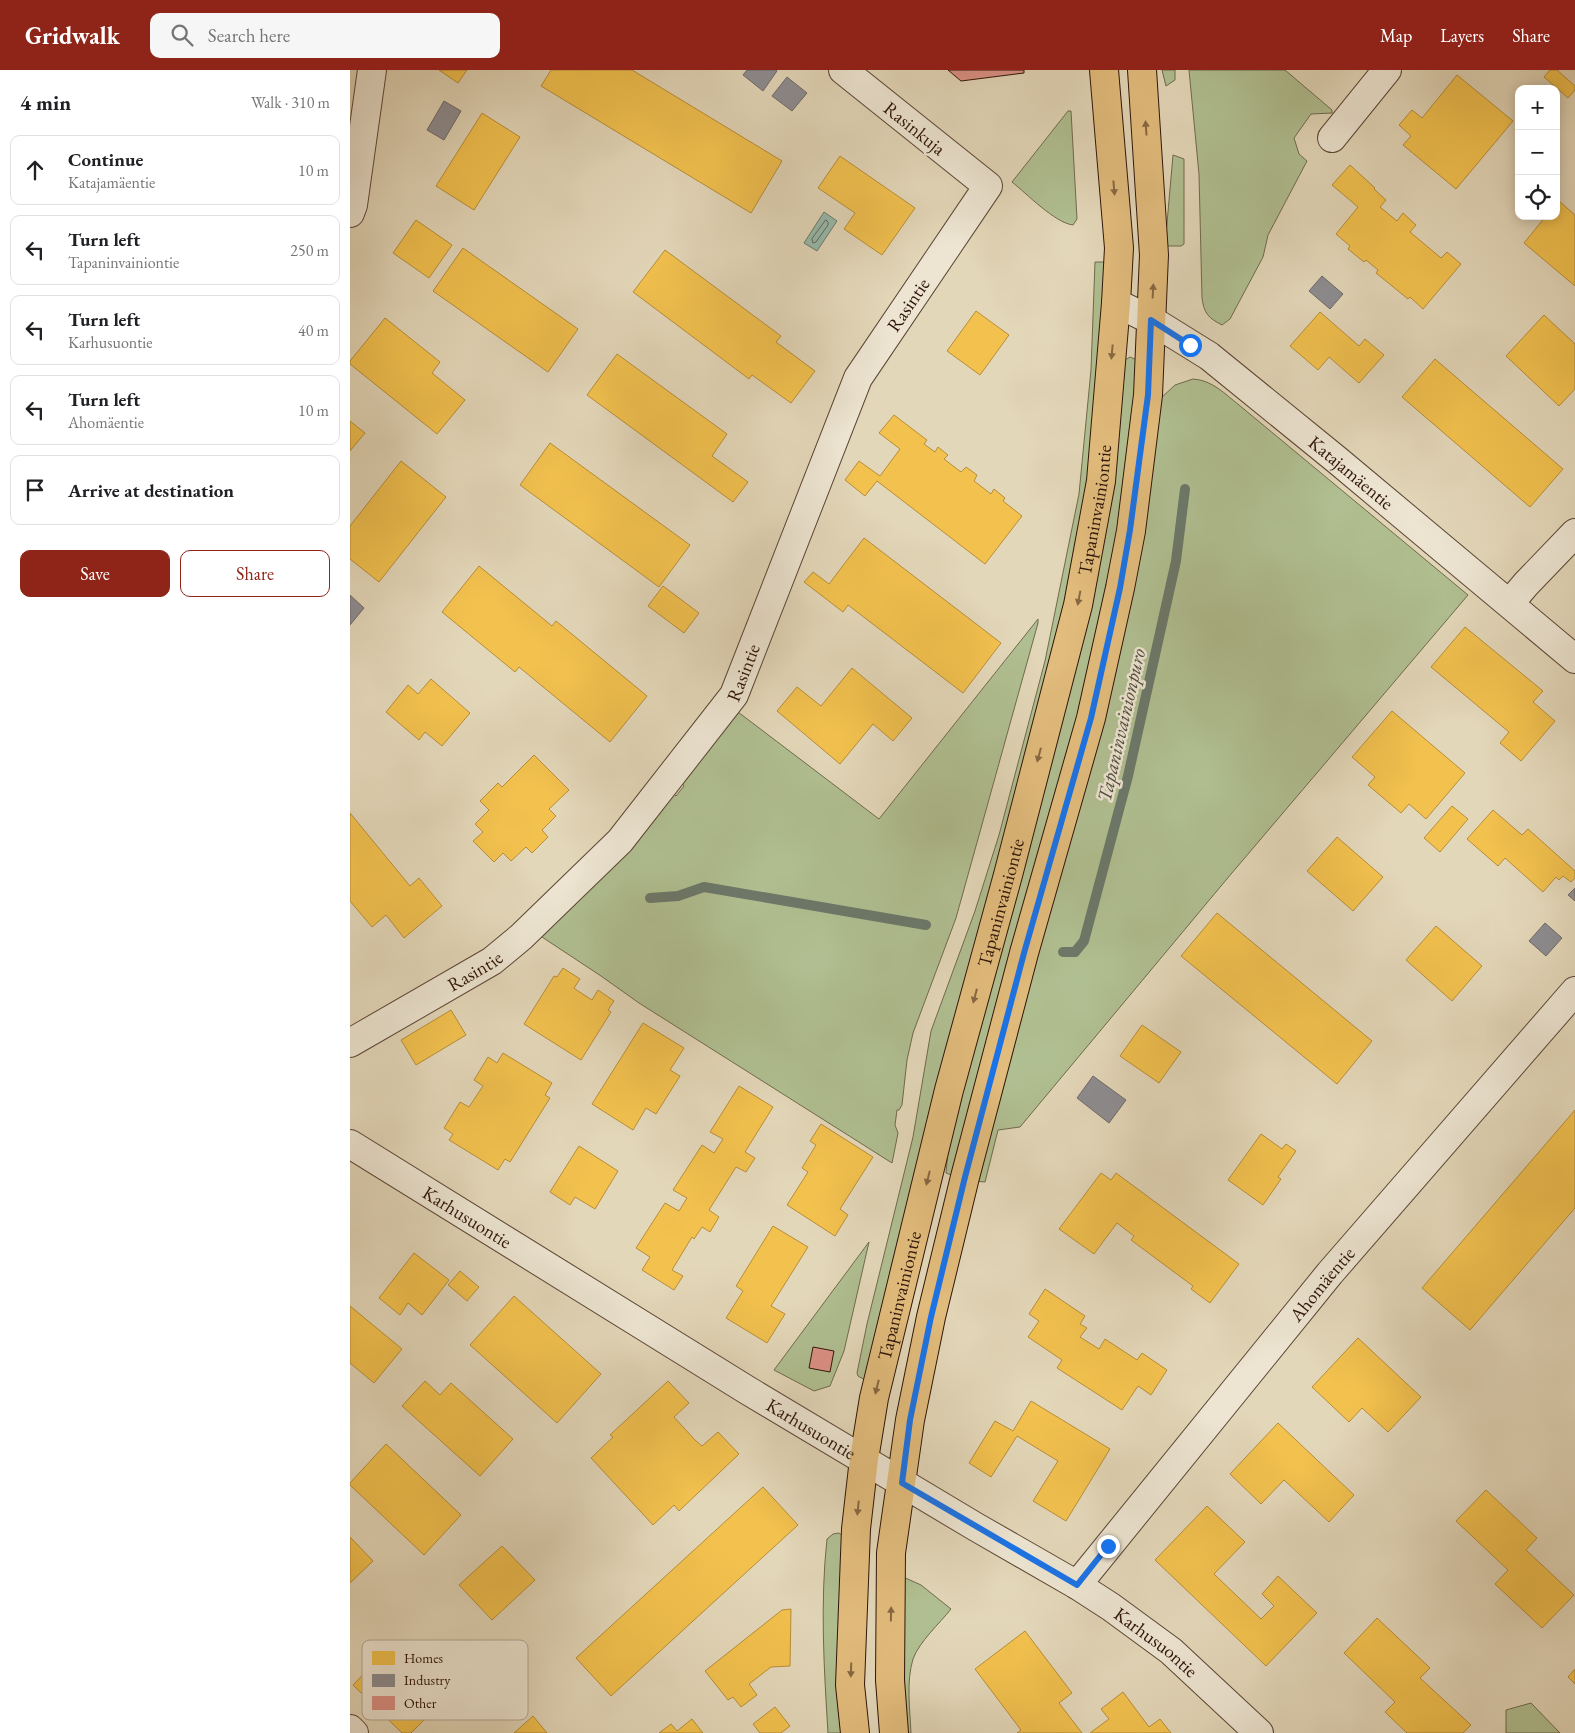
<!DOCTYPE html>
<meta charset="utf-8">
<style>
body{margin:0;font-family:"EB Garamond",serif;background:#f6f6f6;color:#202124}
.controls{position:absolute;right:15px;top:15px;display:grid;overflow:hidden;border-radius:10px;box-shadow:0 2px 12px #0003}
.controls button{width:45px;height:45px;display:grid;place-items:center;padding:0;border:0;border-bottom:1px solid #e0e0e0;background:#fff;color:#202124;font:25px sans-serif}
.stop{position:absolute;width:15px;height:15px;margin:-11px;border:4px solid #1a73e8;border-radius:50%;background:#fff}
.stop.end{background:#1a73e8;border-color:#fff;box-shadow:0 1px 5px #0008}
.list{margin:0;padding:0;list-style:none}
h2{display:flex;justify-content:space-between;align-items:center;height:65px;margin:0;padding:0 20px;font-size:21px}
h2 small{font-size:16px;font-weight:400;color:#757577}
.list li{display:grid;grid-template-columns:32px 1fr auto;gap:15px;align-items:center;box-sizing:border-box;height:70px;margin:0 10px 10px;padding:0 10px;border:1px solid #e0e0e0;border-radius:10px}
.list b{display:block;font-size:19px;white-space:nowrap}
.list p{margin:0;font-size:16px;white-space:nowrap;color:#757577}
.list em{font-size:16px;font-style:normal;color:#757577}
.actions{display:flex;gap:10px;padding:15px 20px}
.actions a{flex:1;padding:11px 0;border:1px solid #8f2418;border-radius:10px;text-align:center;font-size:18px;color:#8f2418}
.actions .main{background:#8f2418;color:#fff}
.icon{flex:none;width:28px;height:28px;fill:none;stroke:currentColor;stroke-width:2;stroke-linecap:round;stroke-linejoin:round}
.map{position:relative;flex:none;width:1225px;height:1663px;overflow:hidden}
header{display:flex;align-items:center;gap:30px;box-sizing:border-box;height:70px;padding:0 25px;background:#8f2418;color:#fff}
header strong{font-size:24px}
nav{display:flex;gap:28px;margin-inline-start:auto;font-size:18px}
.search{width:350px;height:45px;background:#f6f6f6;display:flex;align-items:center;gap:12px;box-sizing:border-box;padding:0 18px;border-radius:10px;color:#757577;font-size:19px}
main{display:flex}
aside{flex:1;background:#fff}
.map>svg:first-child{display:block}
.green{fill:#b0bf91;stroke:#6f6a4c}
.water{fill:#96baac;stroke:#6c786a}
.homes{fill:#f2c14e;stroke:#b78d39}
.industry{fill:#8d8d92;stroke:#706969}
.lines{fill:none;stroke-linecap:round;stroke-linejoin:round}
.shore{stroke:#62675a;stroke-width:1}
.stream{stroke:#6c786a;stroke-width:10}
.building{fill:#dd9186;stroke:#2e1408}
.minor-casing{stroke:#5b4534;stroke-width:30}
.tertiary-casing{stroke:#5b4534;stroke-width:30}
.primary-casing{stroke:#2e1408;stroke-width:30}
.minor{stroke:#ede5d2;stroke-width:28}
.tertiary{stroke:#ede5d2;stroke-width:28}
.primary{stroke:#e2bc7c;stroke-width:28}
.oneway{fill:#886842}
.route{stroke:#1a73e8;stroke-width:6}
.labels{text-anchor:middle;stroke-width:5;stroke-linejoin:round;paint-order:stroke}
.street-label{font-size:19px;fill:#2e1408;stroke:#ede5d2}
.water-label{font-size:20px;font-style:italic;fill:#524e41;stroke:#ede5d2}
.key{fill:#ede5d2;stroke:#b4a695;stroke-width:1}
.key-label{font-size:14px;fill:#2e1408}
</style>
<header>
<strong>Gridwalk</strong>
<div class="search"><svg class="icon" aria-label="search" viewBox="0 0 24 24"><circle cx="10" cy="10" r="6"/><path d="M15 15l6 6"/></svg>Search here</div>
<nav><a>Map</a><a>Layers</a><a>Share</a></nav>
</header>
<main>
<aside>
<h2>4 min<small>Walk · 310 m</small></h2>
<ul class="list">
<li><svg class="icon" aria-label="ahead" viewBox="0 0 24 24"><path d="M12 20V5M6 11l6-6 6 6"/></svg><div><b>Continue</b><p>Katajamäentie</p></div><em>10 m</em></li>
<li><svg class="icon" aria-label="left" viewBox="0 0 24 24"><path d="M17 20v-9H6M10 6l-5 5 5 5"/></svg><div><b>Turn left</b><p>Tapaninvainiontie</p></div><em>250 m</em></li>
<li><svg class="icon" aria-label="left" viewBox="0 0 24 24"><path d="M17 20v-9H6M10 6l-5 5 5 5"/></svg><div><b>Turn left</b><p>Karhusuontie</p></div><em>40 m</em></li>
<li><svg class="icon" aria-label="left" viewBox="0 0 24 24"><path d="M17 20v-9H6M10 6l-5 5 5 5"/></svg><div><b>Turn left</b><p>Ahomäentie</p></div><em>10 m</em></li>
<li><svg class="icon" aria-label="arrive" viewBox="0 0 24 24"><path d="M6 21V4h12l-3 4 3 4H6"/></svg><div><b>Arrive at destination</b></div></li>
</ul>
<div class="actions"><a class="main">Save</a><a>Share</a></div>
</aside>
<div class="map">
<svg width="1225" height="1663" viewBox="0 0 1225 1663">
<rect width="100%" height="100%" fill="#e3d7b9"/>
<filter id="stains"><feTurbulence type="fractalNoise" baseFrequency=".004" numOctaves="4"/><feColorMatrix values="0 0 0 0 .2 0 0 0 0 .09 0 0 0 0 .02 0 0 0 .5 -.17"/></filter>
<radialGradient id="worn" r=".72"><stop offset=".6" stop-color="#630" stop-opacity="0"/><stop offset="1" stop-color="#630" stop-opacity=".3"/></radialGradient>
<path class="green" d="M812 0H825V10L816 16Z
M839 0H935L982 40V43L961 44 944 68 949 84 957 91 918 165 913 187 880 249 872 255C858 248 854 243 852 228L849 104Z
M718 41H721L727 149 723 155C705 153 676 123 662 112Z
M823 85 834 89V174L831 176H815Z
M745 192H755L753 259 742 401 726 493 543 1190 515 1310 508 1306 507 1303 517 1254 563 1067 581 961 625 841 649 765 695 591 729 424 741 300Z
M780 287 787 290 788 293 773 453 748 568 604 1106 596 1103 599 1070 773 291Z
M843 309C862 310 875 324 889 335L1118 525 876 810 670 1057 648 1060 635 1112 624 1111 811 328 825 315Z
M688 549V553L606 848 563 963 557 990 552 1035 549 1040H547L545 1055 548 1063 542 1093 289 933 251 906 192 867 282 777 324 724 326 726 334 716 332 713 388 642 529 749Z
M519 1172 494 1281 480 1316 464 1321 424 1300Z
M489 1463 493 1466V1663H478C474 1599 470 1533 477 1469L483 1464Z
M551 1506 571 1515 601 1539C590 1553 569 1572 563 1589 556 1612 560 1639 561 1663H554Z
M1181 1633 1210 1663H1156V1640Z"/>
<path class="water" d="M474 142 487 151 467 181 454 173Z"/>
<path class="homes" d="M89 0H117L108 13Z
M201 0H282L432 91 401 143 191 16Z
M1200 0H1207L1225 16V20L1218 28 1194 7Z
M1107 5 1163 51 1106 119 1053 75 1061 66 1049 55 1062 40 1072 48Z
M132 43 170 67 124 140 86 116Z
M490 86 565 138 532 185 494 159 505 143 468 118Z
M1000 95 1025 118 1024 119 1036 130 1030 137 1047 151 1053 143 1066 155 1060 162 1091 188 1097 182 1111 194 1073 239 1060 227 1058 229 1026 203 1028 200 1016 190 1014 192 998 179 1000 176 986 164 1008 137 982 115Z
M1209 131 1225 145V216L1174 173 1196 146H1206V134Z
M66 150 102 175 79 208 43 183Z
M113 178 228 259 198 302 83 221Z
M315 180 431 266 426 272 465 301 441 333 402 305 399 309 283 222Z
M626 241 659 265 630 305 597 281Z
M970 242 1009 276 1015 269 1034 285 1009 313 979 287 968 300 940 276Z
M1194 245 1225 274V319L1209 336 1156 286Z
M35 248 90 292 82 303 115 330 87 364 0 294V291Z
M267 284 377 364 362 386 398 412 383 432 237 325Z
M1085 289 1213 399 1180 437 1052 327Z
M544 345 577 370 574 374 585 382 588 377 598 385 594 389 611 402 616 397 627 405 624 411 641 424 644 419 655 428 653 431 672 446 635 494 527 411 515 426 495 410 509 391 530 406 550 379 529 363Z
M0 351 15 363 0 381Z
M200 373 340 475 309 517 170 415Z
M51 391 96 427 29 512 0 489V456Z
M514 468 651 573 613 623 498 535 493 542 454 512 463 502 479 514Z
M129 496 202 556 206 551 297 626 260 672 169 597 165 602 92 542Z
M313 516 349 543 334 563 298 536Z
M1115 557 1193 621 1183 632 1205 651 1171 691 1150 673 1159 662 1081 597Z
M502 598 562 648 543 671 523 654 490 694 427 641 447 617 471 636Z
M81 609 120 643 92 676 75 662 69 670 36 642 58 615 68 624Z
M1042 641 1115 703 1076 749 1059 734 1051 743 1018 715 1025 707 1002 687Z
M184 685 219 720 199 739 206 746 192 760 198 767 182 783 176 777 161 791 153 783 144 792 123 771 133 762 125 754 139 740 130 731 148 713 152 717Z
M1102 736 1118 749 1090 782 1074 768Z
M1143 740 1172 765 1178 759 1225 801V808L1221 812 1213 806 1209 810 1206 807 1193 822 1155 788 1148 796 1117 769Z
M0 743 60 816 69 808 92 836 54 868 36 845 22 857 0 831Z
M987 767 1033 807 1003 841 957 801Z
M867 843 1022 971 987 1014 831 886Z
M1086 856 1132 896 1102 931 1056 890Z
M213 898 230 909 224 918 228 921 242 930 248 920 264 931 258 940 261 942 231 990 174 954 204 906 207 907Z
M101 940 116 965 66 995 51 970Z
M293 953 334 978 320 1000 330 1006 306 1044 296 1038 283 1060 242 1034Z
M792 955 831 982 809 1013 770 986Z
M153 983 202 1013 195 1025 200 1028 160 1092 155 1089 148 1100 99 1070 103 1064 94 1058 110 1032 119 1037 133 1016 124 1010 138 987 147 993Z
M389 1016 423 1037 395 1082 405 1088 396 1102 386 1097 359 1140 369 1147 360 1162 352 1157 344 1169 342 1167 322 1200 333 1206 324 1220 292 1200 300 1187 286 1178 315 1133 329 1141 337 1128 323 1120 352 1075 364 1083 373 1069 360 1062Z
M1225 1040V1138L1120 1260 1072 1218Z
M471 1054 523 1087 490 1139 498 1145 485 1166 437 1135 458 1102 452 1098 466 1075 460 1071Z
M911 1064 932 1079 936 1074 946 1081 928 1107 931 1109 913 1135 878 1110Z
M229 1076 268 1101 245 1139 225 1127 220 1135 200 1122Z
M751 1103 761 1110 766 1103 889 1194 860 1233 841 1219 843 1216 781 1170 784 1166 767 1153 744 1184 709 1159Z
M423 1156 458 1177 421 1236 435 1244 417 1273 376 1248 393 1221 386 1216Z
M64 1183 99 1210 72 1245 58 1233 50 1245 29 1228Z
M110 1201 129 1217 117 1231 98 1215Z
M695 1219 735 1246 730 1254 737 1258 730 1267 749 1279 755 1269 787 1290 792 1283 817 1300 801 1325 788 1316 772 1340 707 1298 712 1290 678 1267 689 1251 679 1244Z
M164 1226 251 1304 207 1353 120 1275Z
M0 1236 52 1279 24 1313 0 1293Z
M1008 1268 1071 1327 1038 1362 1012 1338 999 1352 962 1317Z
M75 1311 90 1325 101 1313 163 1369 130 1406 52 1336Z
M318 1311 339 1333 324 1347 345 1370 352 1376 368 1362 389 1384 329 1441 324 1435 303 1455 241 1388 263 1367 260 1365Z
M681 1331 760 1379 716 1451 683 1431 708 1391 667 1366 641 1407 619 1393 645 1351 663 1361Z
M928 1353 1004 1425 979 1452 934 1410 911 1434 880 1404Z
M36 1374 111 1445 74 1485 0 1415V1413Z
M413 1417 448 1455 261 1626 226 1588Z
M1136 1420 1187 1468 1176 1480 1224 1525 1192 1558 1145 1514 1158 1500 1106 1451Z
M857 1436 895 1472 864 1504 911 1549 924 1536 912 1524 928 1506 967 1543 916 1596 805 1490Z
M0 1467 23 1491 0 1513Z
M152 1476 185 1510 142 1550 109 1515Z
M441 1539 440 1596 421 1597 399 1614 407 1625 391 1637 383 1627 378 1630 355 1601 432 1540Z
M1027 1548 1080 1598 1070 1608 1121 1655 1113 1663H1057L1035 1642 1045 1632 994 1583Z
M675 1561 722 1623 709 1633 732 1663H667L671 1660 625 1599Z
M36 1581 90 1634 61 1663H52L3 1615Z
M1225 1599V1614L1218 1607Z
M773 1622 799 1657 810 1649 821 1663H740L759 1649 751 1639Z
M425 1637 440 1656 431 1663H410L403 1654Z
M183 1646 197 1663H164Z
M342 1649 353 1663H309L321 1654 327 1661Z"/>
<path class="industry" d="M397 0H426L427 1 413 21 393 5Z
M437 7 457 23 442 41 422 26Z
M94 31 111 41 94 70 77 60Z
M972 206 993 224 980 239 959 221Z
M0 525 14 538 0 555Z
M1225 818V831L1218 825Z
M1195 853 1212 868 1196 886 1179 871Z
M743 1006 776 1030 759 1053 727 1028Z"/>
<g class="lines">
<path class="shore" d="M476 150 478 152V155L466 172 463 173 462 169Z"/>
<path class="stream" d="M300 828 328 826 354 817 576 855
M713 882H725L734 871 778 706 826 491 835 419"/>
</g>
<path class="building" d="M598 0H674V3L611 11Z
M463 1277 484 1281 480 1302 459 1298Z"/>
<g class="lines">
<defs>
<g id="minor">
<path d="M982 68 1037 0"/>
<path d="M0 143 3 135 22 0"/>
<path id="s1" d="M766 233 801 250 859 286 987 390 1225 589"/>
<path d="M1160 533 1176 514 1225 463"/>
<path id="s2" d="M0 973 142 891 171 867 270 771 384 625 508 308 638 116 493 0"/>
<path id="s3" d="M727 1515 980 1203 1225 921"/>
<path d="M0 1659 4 1663"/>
</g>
<g id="tertiary">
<path id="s4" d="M0 1074 397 1320 626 1457 727 1515 761 1537 821 1581 909 1663"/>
</g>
<g id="primary">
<path id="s5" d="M505 1663 500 1615 506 1459 514 1389 524 1328 599 1020 658 805 728 535 751 411 766 233 769 178 754 0"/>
<path d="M544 1663 540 1610 541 1483 560 1350 581 1247 615 1107 674 883 741 648 770 518 781 461 798 325 804 185 792 0"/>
</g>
</defs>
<use href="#minor" class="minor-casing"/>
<use href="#tertiary" class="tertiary-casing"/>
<use href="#primary" class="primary-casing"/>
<use href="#minor" class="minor"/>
<use href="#tertiary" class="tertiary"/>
<use href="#primary" class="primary"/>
</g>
<defs><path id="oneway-solid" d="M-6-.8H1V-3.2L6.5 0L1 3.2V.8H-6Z" transform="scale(1.25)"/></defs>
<g class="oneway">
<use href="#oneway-solid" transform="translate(796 58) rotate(-94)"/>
<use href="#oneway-solid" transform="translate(764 118) rotate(85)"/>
<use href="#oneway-solid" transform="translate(803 221) rotate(-87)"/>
<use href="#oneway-solid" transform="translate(762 282) rotate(95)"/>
<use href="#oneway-solid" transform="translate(729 528) rotate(101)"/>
<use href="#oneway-solid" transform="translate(689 685) rotate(105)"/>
<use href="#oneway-solid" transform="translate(625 926) rotate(105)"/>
<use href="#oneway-solid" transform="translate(578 1108) rotate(104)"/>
<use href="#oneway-solid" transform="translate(527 1317) rotate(104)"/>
<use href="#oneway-solid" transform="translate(508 1438) rotate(96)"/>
<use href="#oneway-solid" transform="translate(541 1544) rotate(-89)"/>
<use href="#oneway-solid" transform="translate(501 1600) rotate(92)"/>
</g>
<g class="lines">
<path class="route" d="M758 1476 727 1515 552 1413 560 1350 581 1247 615 1107 674 883 741 648 770 518 780 460 798 325 801 250 840 275"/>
</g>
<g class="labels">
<g class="street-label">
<text transform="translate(565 58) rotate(39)" y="7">Rasinkuja</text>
<text dy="7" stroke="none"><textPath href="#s2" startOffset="954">Rasintie</textPath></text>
<text dy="7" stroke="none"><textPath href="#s1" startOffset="291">Katajamäentie</textPath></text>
<text dy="7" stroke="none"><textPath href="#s5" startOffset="1252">Tapaninvainiontie</textPath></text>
<text dy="7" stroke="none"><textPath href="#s2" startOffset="549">Rasintie</textPath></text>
<text dy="7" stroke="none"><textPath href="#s5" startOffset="848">Tapaninvainiontie</textPath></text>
<text dy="7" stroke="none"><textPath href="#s2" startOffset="144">Rasintie</textPath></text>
<text dy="7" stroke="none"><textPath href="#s4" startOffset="138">Karhusuontie</textPath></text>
<text dy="7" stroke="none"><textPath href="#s3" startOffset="388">Ahomäentie</textPath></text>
<text dy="7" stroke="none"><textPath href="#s5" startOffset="442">Tapaninvainiontie</textPath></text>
<text dy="7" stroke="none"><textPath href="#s4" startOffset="542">Karhusuontie</textPath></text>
<text dy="7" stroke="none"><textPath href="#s4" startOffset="948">Karhusuontie</textPath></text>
</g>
<g class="water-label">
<text transform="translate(771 655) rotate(-77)" y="7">Tapaninvainionpuro</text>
</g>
</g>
<rect x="12" y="1570" width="166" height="80" rx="8" class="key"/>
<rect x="22" y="1581" width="23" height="14" fill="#f2c14e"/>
<rect x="22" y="1604" width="23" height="13" fill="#8d8d92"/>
<rect x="22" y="1626" width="23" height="14" fill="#dd9186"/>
<g class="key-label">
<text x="54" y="1593">Homes</text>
<text x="54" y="1615">Industry</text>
<text x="54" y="1638">Other</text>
</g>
<rect width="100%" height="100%" filter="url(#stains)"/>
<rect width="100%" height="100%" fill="url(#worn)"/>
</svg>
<div class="controls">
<button>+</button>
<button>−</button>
<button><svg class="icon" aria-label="locate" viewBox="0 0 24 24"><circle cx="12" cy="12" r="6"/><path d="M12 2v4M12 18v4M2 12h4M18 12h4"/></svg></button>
</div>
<div class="stop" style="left:840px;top:275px"></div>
<div class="stop end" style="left:758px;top:1476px"></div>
</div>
</main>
